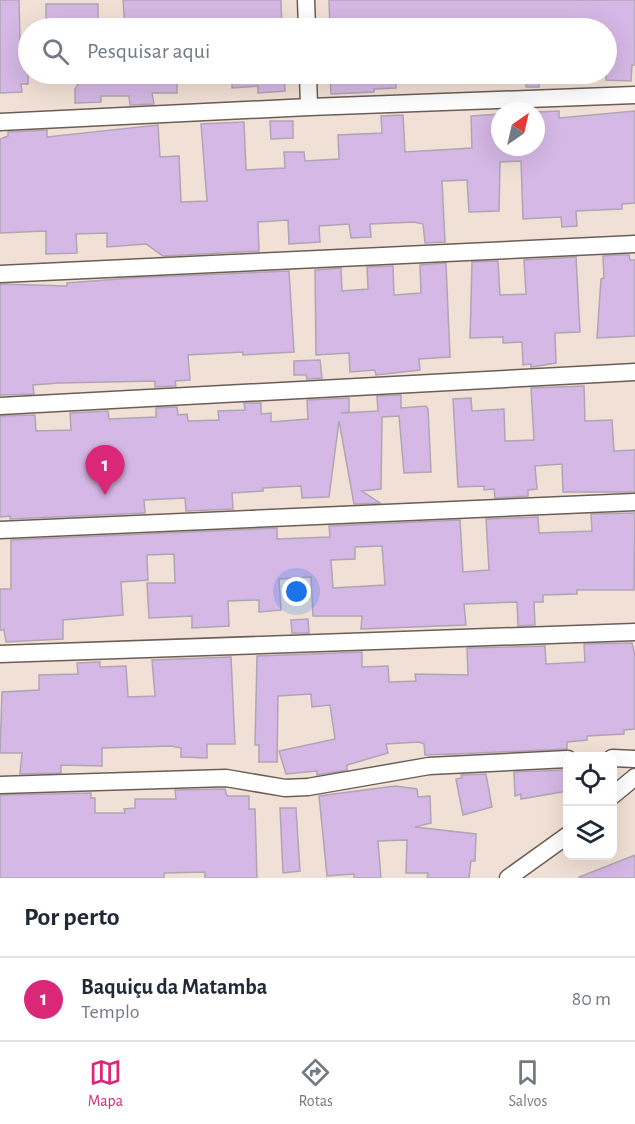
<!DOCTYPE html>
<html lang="pt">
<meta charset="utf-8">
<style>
body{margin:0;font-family:"Alegreya Sans",sans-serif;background:#f6f6f7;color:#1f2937}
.controls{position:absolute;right:18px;bottom:18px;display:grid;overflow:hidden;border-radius:12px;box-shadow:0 6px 24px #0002}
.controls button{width:54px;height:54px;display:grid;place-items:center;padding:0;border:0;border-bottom:2px solid #e0e1e3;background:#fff;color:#1f2937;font:30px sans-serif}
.compass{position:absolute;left:491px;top:102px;width:54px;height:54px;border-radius:50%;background:#fff;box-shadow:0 6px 24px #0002;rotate:34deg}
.you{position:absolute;left:297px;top:592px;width:21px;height:21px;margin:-15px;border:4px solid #fff;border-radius:50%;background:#1a73e8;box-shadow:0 0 0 9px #1a73e833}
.badge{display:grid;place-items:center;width:39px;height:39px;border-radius:50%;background:#db2777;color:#fff;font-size:20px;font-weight:700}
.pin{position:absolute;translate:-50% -50px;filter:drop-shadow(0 2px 3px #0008)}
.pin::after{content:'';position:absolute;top:32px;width:21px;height:18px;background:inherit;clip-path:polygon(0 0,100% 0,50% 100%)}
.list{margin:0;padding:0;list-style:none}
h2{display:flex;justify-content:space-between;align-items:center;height:78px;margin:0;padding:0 24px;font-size:26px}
h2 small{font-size:20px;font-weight:400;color:#747a83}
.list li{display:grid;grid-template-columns:39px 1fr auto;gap:18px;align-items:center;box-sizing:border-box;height:84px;padding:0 24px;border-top:2px solid #e0e1e3}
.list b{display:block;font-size:22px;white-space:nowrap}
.list p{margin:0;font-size:20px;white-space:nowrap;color:#747a83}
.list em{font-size:20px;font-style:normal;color:#747a83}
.icon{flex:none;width:33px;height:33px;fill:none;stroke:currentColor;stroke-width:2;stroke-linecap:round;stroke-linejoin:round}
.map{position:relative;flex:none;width:635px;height:878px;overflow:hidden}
.search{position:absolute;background:#fff;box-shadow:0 6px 24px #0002;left:18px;right:18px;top:18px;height:66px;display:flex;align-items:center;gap:15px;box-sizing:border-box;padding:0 21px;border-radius:33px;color:#747a83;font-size:22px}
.sheet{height:162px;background:#fff}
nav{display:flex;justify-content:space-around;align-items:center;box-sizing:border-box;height:84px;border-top:2px solid #e0e1e3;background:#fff;font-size:16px;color:#747a83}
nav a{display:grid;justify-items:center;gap:3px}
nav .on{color:#db2777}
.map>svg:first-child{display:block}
.building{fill:#d5b8e5;stroke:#afa5b4;stroke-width:1.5;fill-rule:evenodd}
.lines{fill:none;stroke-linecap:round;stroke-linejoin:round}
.minor-casing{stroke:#6c5e55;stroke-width:19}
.minor{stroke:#fff;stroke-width:16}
</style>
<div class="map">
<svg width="635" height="878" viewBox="0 0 635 878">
<rect width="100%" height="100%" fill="#f1e0d5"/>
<path class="building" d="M0 0H19L20 40 28 39V84H21L22 92 0 93Z
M123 0H281L282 28H125Z
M329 0H635V65H632L631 81 606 80V28H330Z
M46 4H98V28H46Z
M85 74H177V93H152L154 104 130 105 129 96H101V102L75 103V89Z
M232 74H284L285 91 258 93V86L232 88Z
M330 74H396V88L374 89V92L331 94Z
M526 74H539V87H526Z
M559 111V118L635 111V203L622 204V209L576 211 577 226 562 227 561 217 523 219 521 161 500 162 499 211 469 212 467 180 442 181 445 242 425 243 423 224 414 222 370 224 371 237 351 238 349 224 319 226 320 242 289 244 288 220 258 222 259 251 163 256 146 244 107 247V233L76 234 77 253 46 254V231L0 233V139L8 136V132L47 130V137L158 125 160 157 179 156 181 202 207 201 201 124 244 122 246 170 285 168 284 152H304L305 161 339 159 338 135 382 133 381 116 403 115 405 152 472 148 471 116 500 114V147H536L537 112Z
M270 121H293V138L271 139Z
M616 255H629L630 260H635V336L597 338 601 279 604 278 603 256Z
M576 257 580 332 555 333 556 363 531 367V364L523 365 522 342 503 343V337L470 338 472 262 498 261 500 295 526 294 524 260Z
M446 263 450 357 419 359 420 370 376 375 375 370 350 372 349 353 316 355 315 270 341 268 342 291 368 289 367 267 393 266 394 295 421 293 420 265Z
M289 271 294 352 243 355V352L188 355 190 380 175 381 176 386 155 387V381L59 383 33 385 34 394 0 395V284L67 286V283L132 278Z
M320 360 322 378 307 379 306 375H294V361Z
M584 386 585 421 612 420 614 451 635 450V492H563L562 464 535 466 537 489 528 490V496L495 498 494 489 484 490V486L458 487 453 399 471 398 472 411 504 409 505 441 534 440 531 388Z
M401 395V408L426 406 428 409 431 472 404 473 399 416 382 417 381 489 362 491 380 503 354 504 339 421 329 497 302 498 301 486 263 488V491L232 493 233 509 186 511 185 498 144 500 145 513 10 519V516L0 517V416L35 415 36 431 71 430 70 413 108 411 109 419 156 417V408L177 407 178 415 187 414 188 421 219 420 218 411 245 410 244 403H261V414L271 413V422L308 419 307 400 349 398V412L341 413 378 411 377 396Z
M635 513 634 590H577V594L543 595V602H534L535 625 518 626 517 602 464 604 466 625 361 629 362 616H313L311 577 279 579 281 610 259 612V600L228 601 229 626 192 628V616L149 618 147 583H175L174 554 147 555 148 580 121 582 123 615 63 620V639L6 642 4 630H0V589H11V540L277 528V539L330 537 329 526 460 520 463 572 489 570 486 519 538 517 539 533 592 531 591 514ZM382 546 385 585 333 588 331 560 355 559V547Z
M308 619 309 633H292L291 620Z
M632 643 635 656V729L624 730V734L587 736V740L567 742V749L457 754 425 755 424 744 419 742 386 744 388 753 347 765V770L317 775V771L286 774 279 751 335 739 330 705 312 707 311 694 278 696 277 762H259V745H255L257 656 362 652V667L388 666 389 682 416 681 415 674 468 675 467 648 545 646 546 664 585 662 584 644Z
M231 657 235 744H207V758L181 757V748L171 746 102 748V766L61 765V773L20 774 22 753H0L2 692 39 690V675L78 674 77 663 100 662V667L126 666 128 697 155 696 152 660Z
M567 770V791L521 799V794L515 796 514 772Z
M486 774 492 807 463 815 456 779 462 778 461 775Z
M395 786 417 789 418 797 430 796 431 823 415 827 476 834 475 861H471L469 878H427L428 873H406L407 840 378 841 381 878H354V874L327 876 319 796Z
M225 789 227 796H249V809H255L257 878H205V872L164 873V878H0V795L91 793V798H95V813H125L124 809 135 808V799H176L175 790Z
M280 808H296L300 871 283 873Z
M635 855V878H580L579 877Z"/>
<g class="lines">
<defs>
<path id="minor" d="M306 0 307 28
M308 74 309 107 635 95
M0 122 309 107
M0 274 635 244
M0 406 635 372
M0 530 635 502
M0 654 635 632
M612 758 635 759
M0 785 226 778 285 788 308 787 429 766 568 759
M612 796 635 777
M508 878 568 835"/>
</defs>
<use href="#minor" class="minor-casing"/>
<use href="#minor" class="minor"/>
</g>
</svg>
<div class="controls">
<button><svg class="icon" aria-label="locate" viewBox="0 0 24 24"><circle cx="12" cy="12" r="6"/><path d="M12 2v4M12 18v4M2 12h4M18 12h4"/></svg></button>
<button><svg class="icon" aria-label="layers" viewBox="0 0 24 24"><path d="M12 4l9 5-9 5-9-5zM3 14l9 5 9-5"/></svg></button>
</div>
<svg class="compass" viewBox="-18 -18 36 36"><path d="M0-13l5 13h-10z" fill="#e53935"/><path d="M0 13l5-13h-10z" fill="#747a83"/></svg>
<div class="you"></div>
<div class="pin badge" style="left:105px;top:495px">1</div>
<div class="search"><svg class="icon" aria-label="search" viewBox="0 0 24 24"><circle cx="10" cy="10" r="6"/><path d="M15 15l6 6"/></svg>Pesquisar aqui</div>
</div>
<section class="sheet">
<h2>Por perto<small></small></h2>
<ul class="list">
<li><span class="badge">1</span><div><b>Baquiçu da Matamba</b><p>Templo</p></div><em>80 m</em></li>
</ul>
</section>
<nav>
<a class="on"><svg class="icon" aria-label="map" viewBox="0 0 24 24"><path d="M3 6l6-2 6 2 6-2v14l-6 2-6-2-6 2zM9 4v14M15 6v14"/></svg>Mapa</a>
<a><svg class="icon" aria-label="directions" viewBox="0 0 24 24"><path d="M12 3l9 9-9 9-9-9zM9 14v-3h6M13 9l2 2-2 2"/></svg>Rotas</a>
<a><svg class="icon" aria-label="saved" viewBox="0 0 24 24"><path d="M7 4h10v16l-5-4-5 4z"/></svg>Salvos</a>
</nav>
